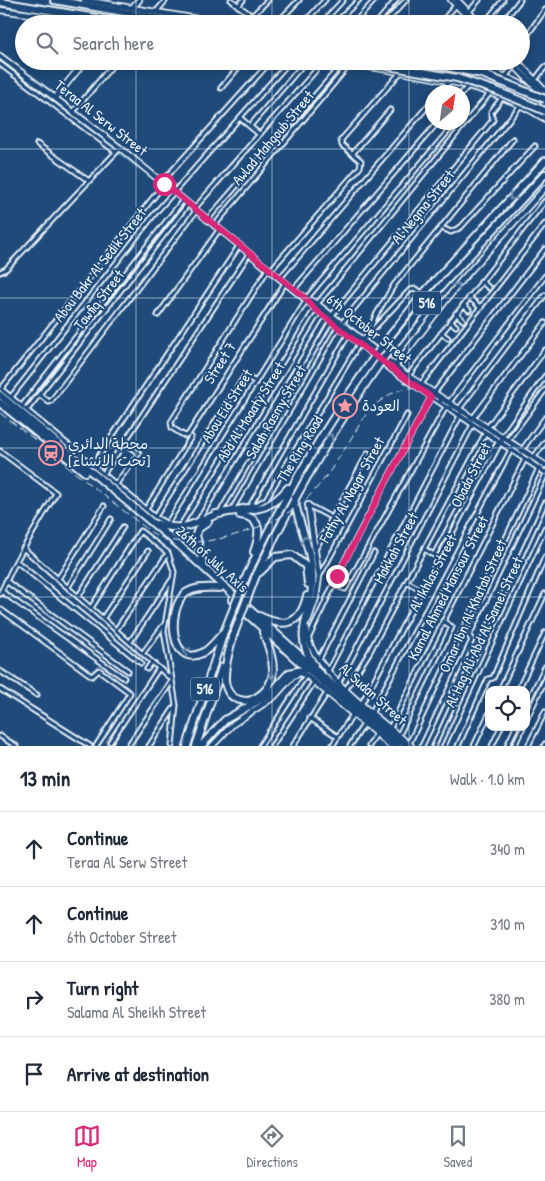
<!DOCTYPE html>
<meta charset="utf-8">
<style>
body{margin:0;font-family:"Patrick Hand","Playpen Sans Arabic",sans-serif;background:#f2f2f3;color:#1f2937}
.controls{position:absolute;right:15px;bottom:15px;display:grid;overflow:hidden;border-radius:10px;box-shadow:0 2px 12px #0003}
.controls button{width:45px;height:45px;display:grid;place-items:center;padding:0;border:0;border-bottom:1px solid #e0e1e3;background:#fff;color:#1f2937;font:25px sans-serif}
.compass{position:absolute;left:425px;top:85px;width:45px;height:45px;border-radius:50%;background:#fff;box-shadow:0 2px 12px #0003;rotate:29deg}
.stop{position:absolute;width:15px;height:15px;margin:-11px;border:4px solid #db2777;border-radius:50%;background:#fff}
.stop.end{background:#db2777;border-color:#fff;box-shadow:0 1px 5px #0008}
.list{margin:0;padding:0;list-style:none}
h2{display:flex;justify-content:space-between;align-items:center;height:65px;margin:0;padding:0 20px;font-size:21px}
h2 small{font-size:16px;font-weight:400;color:#747a83}
.list li{display:grid;grid-template-columns:32px 1fr auto;gap:15px;align-items:center;box-sizing:border-box;height:75px;padding:0 20px;border-top:1px solid #e0e1e3}
.list b{display:block;font-size:19px;white-space:nowrap}
.list p{margin:0;font-size:16px;white-space:nowrap;color:#747a83}
.list em{font-size:16px;font-style:normal;color:#747a83}
.icon{flex:none;width:28px;height:28px;fill:none;stroke:currentColor;stroke-width:2;stroke-linecap:round;stroke-linejoin:round}
.map{position:relative;flex:none;width:545px;height:746px;overflow:hidden}
.search{position:absolute;background:#fff;box-shadow:0 2px 12px #0003;left:15px;right:15px;top:15px;height:55px;display:flex;align-items:center;gap:12px;box-sizing:border-box;padding:0 18px;border-radius:28px;color:#747a83;font-size:19px}
.sheet{height:365px;background:#fff}
nav{display:flex;justify-content:space-around;align-items:center;box-sizing:border-box;height:70px;border-top:1px solid #e0e1e3;background:#fff;font-size:14px;color:#747a83}
nav a{display:grid;justify-items:center;gap:2px}
nav .on{color:#db2777}
.map>svg:first-child{display:block}
.lines{fill:none;stroke-linecap:round;stroke-linejoin:round}
.canal{stroke:#3f7799;stroke-width:4}
.minor-casing{stroke:#e8f1f8;stroke-width:7}
.tertiary-casing{stroke:#e8f1f8;stroke-width:8}
.trunk-casing{stroke:#e8f1f8;stroke-width:9}
.motorway-casing{stroke:#e8f1f8;stroke-width:10}
.minor{stroke:#1f4a7a;stroke-width:3}
.tertiary{stroke:#1f4a7a;stroke-width:4.5}
.trunk{stroke:#1f4a7a;stroke-width:5.5}
.motorway{stroke:#1f4a7a;stroke-width:6}
.rail{stroke:#e8f1f8;stroke-width:1;stroke-dasharray:8 4;stroke-linecap:butt}
.motorway-bridge-casing{stroke:#e8f1f8;stroke-width:10;stroke-linecap:butt}
.motorway-bridge{stroke:#1f4a7a;stroke-width:6}
.oneway{stroke:#6f8dac}
.route{stroke:#db2777;stroke-width:6}
.grid{fill:none;stroke:#e8f1f8;stroke-width:1;stroke-opacity:0.55}
.labels{text-anchor:middle;stroke-width:4;stroke-linejoin:round;paint-order:stroke}
.shield{fill:#1f4a7a;stroke:#acbfd2;stroke-width:1}
.shield-label{font-size:14px;font-weight:bold;fill:#e8f1f8}
.street-label{font-size:15px;fill:#e8f1f8;stroke:#1f4a7a}
.poi-label{font-size:15px;fill:#e8f1f8;stroke:#1f4a7a;text-anchor:start}
</style>
<div class="map">
<svg width="545" height="746" viewBox="0 0 545 746">
<rect width="100%" height="100%" fill="#1f4a7a"/>
<filter id="ink" filterUnits="userSpaceOnUse"><feTurbulence type="fractalNoise" baseFrequency=".02" numOctaves="2"/><feDisplacementMap in="SourceGraphic" scale="10" xChannelSelector="R" yChannelSelector="G"/><feConvolveMatrix kernelMatrix="1 2 1 2 8 2 1 2 1" color-interpolation-filters="sRGB"/></filter>
<g filter="url(#ink)">
<g class="lines">
<path class="canal" d="M0 60 115 149
M119 152 137 166"/>
<defs>
<path id="minor" d="M231 0 252 16 268 0
M238 6 243 0
M156 12 166 0
M468 13 479 0
M276 24 299 0
M303 24 325 0
M321 24 343 0
M334 24 359 0
M353 24 375 0
M376 24 396 0
M384 24 406 0
M440 24 456 5
M484 24 503 0
M501 24 520 0
M521 44 545 10
M0 64 116 152
M483 68 489 61
M505 77 514 66
M535 80 545 67
M221 88 244 61
M440 92 449 82
M462 93 468 86
M73 112 116 61
M240 118 259 134
M250 126 300 68
M37 144 89 181
M352 154 390 110
M162 182 271 61
M164 184 1 389 155 517 168 524
M194 209 324 61
M207 220 343 63
M214 226 350 64
M442 228 451 232 461 227 535 146
M268 269 171 422 172 428 185 436 188 435 285 283
M270 271 360 167 361 161 342 145 341 140 400 73
M0 272 6 269 120 148
M280 278 432 101
M481 281 489 288
M294 289 438 122
M469 297 481 308
M306 299 456 122
M317 304 490 93
M463 305 469 310
M456 313 463 320
M158 315 219 230
M332 315 493 120 491 112 502 98
M450 321 456 326
M342 323 521 105
M441 333 448 338
M367 336 376 315 394 285 513 139
M408 376 545 201
M421 384 545 224
M434 393 545 249
M39 394 49 402 51 401 196 211
M11 397 157 211 290 61
M22 406 183 200
M459 409 545 295
M27 410 188 204
M473 418 545 323
M488 427 545 350
M508 440 545 390
M522 450 545 418
M0 451 56 493 16 561 0 594
M534 457 545 442
M93 465 239 246
M104 473 249 254
M116 484 139 453 124 443
M308 505 332 518
M250 506 348 335
M233 508 338 327
M146 509 191 437
M222 509 331 321
M214 513 256 505 266 499 359 344 410 290 415 289 423 293
M155 517 244 377H247L256 382
M198 521 323 315
M167 524 306 301
M181 525 315 309
M23 548 170 678
M316 548 368 453
M424 549 439 558
M434 555 482 466 545 376
M16 561 141 663
M319 577 407 415
M58 579 104 506
M6 581 128 671
M407 582 422 590
M333 585 345 589 447 405 545 276
M68 587 111 519
M1 591 124 678
M78 597 123 527
M91 608 140 531 168 553 174 572 164 631 176 705 172 746
M0 609 92 676 99 670 130 693 96 746
M103 618 148 551
M116 630 168 553
M309 637 345 560 431 397
M130 642 173 578
M143 653 163 626
M319 659 374 553
M147 669 152 662
M0 671 37 695
M328 671 460 416
M339 682 473 424
M0 689 90 746
M346 689 369 653 486 432
M500 690 545 594
M518 690 545 633
M362 703 500 443
M526 706 545 667
M372 712 514 444
M310 718 338 737
M526 720 545 680
M390 728 525 459
M399 735 452 627 443 621
M0 736 16 746
M110 742 159 668
M409 744 539 468
M128 746 171 682
M149 746 176 705
M260 746 306 675
M272 746 314 682
M293 746 327 693
M332 746 353 714
M350 746 364 724
M369 746 376 734
M422 746 472 640 469 636 545 476
M434 746 545 503
M444 746 545 528
M458 746 488 679 493 678 545 557
M474 746 489 714
M492 746 501 727
M507 746 516 727
M514 746 523 727
M528 746 545 712
M544 746 545 744"/>
<path id="tertiary" d="M84 0 228 24
M451 0 475 24
M457 0 480 24
M132 8 139 0
M0 10 106 24
M0 56 120 148 392 370 545 472
M335 61C404 74 481 79 542 117
M450 61C480 68 511 75 535 93
M510 61 545 97
M517 61 545 91
M55 98 85 61
M543 99 545 101 539 111 545 119
M303 296 317 304 408 376 545 465
M395 366 461 281 545 188
M308 621 316 598 319 577 308 505
M307 629C305 666 384 722 411 746
M212 746 233 724 274 697 293 676 300 673 306 675 391 746"/>
<path id="trunk" d="M307 669 397 746
M316 670 405 746"/>
<path id="motorway" d="M54 0 194 24
M0 2 133 24
M386 341 424 293 545 161
M390 349 443 284 545 174
M0 395 180 546 316 670
M0 403 85 472
M294 498C299 528 315 555 312 586 310 617 293 635 314 665
M240 515C263 517 260 535 254 552
M157 524C189 533 191 522 219 514 250 506 264 517 288 488
M204 568 196 535 198 529 208 522
M260 572 275 557 292 555 306 566 308 584
M247 575C282 500 323 430 371 362
M255 578C289 504 330 434 377 367
M220 588C209 588 196 586 186 593 166 608 170 669 202 653 211 649 218 638 224 632
M232 600 307 669
M259 616C284 628 300 626 307 596
M233 636C228 657 211 701 249 701 283 688 274 658 263 632
M187 746 223 635
M196 746 222 667
M201 746 225 720 270 694 289 673 307 669"/>
</defs>
<use href="#minor" class="minor-casing"/>
<use href="#tertiary" class="tertiary-casing"/>
<use href="#trunk" class="trunk-casing"/>
<use href="#motorway" class="motorway-casing"/>
<use href="#minor" class="minor"/>
<use href="#tertiary" class="tertiary"/>
<use href="#trunk" class="trunk"/>
<use href="#motorway" class="motorway"/>
<path class="rail" d="M0 413 38 442
M65 465 156 536C166 539 175 542 186 542 219 544 278 524 303 502 330 478 349 440 369 410 379 401 396 388 410 388 428 387 524 456 545 470"/>
<defs>
<path id="motorway-bridge" d="M359 61 457 78 497 91 545 111
M417 61 482 74 545 99
M371 362 386 341
M377 367 390 349
M224 632 247 575
M233 636 255 578"/>
</defs>
<use href="#motorway-bridge" class="motorway-bridge-casing"/>
<use href="#motorway-bridge" class="motorway-bridge"/>
</g>
<defs><path id="oneway-chevron" d="M-2-3.5L2.5 0L-2 3.5" fill="none" stroke-width="1.6" stroke-linecap="round" stroke-linejoin="round" transform="scale(1.25)"/></defs>
<g class="oneway">
<use href="#oneway-chevron" transform="translate(512 197) rotate(133)"/>
<use href="#oneway-chevron" transform="translate(457 286) rotate(-50)"/>
<use href="#oneway-chevron" transform="translate(330 437) rotate(-58)"/>
<use href="#oneway-chevron" transform="translate(305 539) rotate(-109)"/>
<use href="#oneway-chevron" transform="translate(186 651) rotate(-154)"/>
<use href="#oneway-chevron" transform="translate(272 675) rotate(105)"/>
</g>
</g>
<g class="lines" filter="url(#ink)">
<path class="route" d="M164 184 303 296 315 309 359 344 431 397 337 576"/>
</g>
<path class="grid" d="M136 0V24M272 0V24M409 0V24M136 61V746M272 61V746M409 61V746M0 149H545M0 298H545M0 448H545M0 597H545"/>
<defs>
<symbol id="sight-ring" viewBox="-11 -11 22 22"><circle r="9.5" fill="#1f4a7a" stroke="#ff9aa2" stroke-width="1.5"/><path d="M0-6L1.8-2.2L6-1.7L2.9 1.2L3.7 5.4L0 3.3L-3.7 5.4L-2.9 1.2L-6-1.7L-1.8-2.2Z" fill="#ff9aa2"/></symbol>
<symbol id="station-ring" viewBox="-11 -11 22 22"><circle r="9.5" fill="#1f4a7a" stroke="#ff9aa2" stroke-width="1.5"/><path d="M-3-6H3Q5-6 5-4V2Q5 4 3 4L4.5 6H3L1.5 4h-3L-3 6H-4.5L-3 4Q-5 4-5 2V-4Q-5-6-3-6ZM-3.5-4v3h7v-3ZM-3.5 1v1.5H-2V1ZM2 1v1.5H3.5V1Z" fill="#ff9aa2"/></symbol>
</defs>
<g fill-rule="evenodd">
<use href="#sight-ring" x="331" y="392" width="28" height="28"/>
<use href="#station-ring" x="37" y="439" width="28" height="28"/>
</g>
<g class="labels">
<g class="shield">
<rect x="413" y="291.5" width="28" height="23" rx="4"/>
<rect x="191" y="677.5" width="28" height="23" rx="4"/>
</g>
<g class="shield-label">
<text x="427" y="308">516</text>
<text x="205" y="694">516</text>
</g>
<g class="street-label">
<text transform="translate(101 118) rotate(38)" y="5">Teraa Al Serw Street</text>
<text transform="translate(273 138) rotate(-50)" y="5">Awlad Mahgoub Street</text>
<text transform="translate(423 207) rotate(-51)" y="5">Al Negma Street</text>
<text transform="translate(100 265) rotate(-52)" y="5">Abou Bakr Al Sedik Street</text>
<text transform="translate(99 300) rotate(-52)" y="5">Tawfiq Street</text>
<text transform="translate(369 329) rotate(38)" y="5">6th October Street</text>
<text transform="translate(220 363) rotate(-58)" y="5">Street 7</text>
<text transform="translate(227 406) rotate(-58)" y="5">Abou Eid Street</text>
<text transform="translate(251 412) rotate(-58)" y="5">Abd Al Moaaty Street</text>
<text transform="translate(276 412) rotate(-60)" y="5">Salah Rasmy Street</text>
<text transform="translate(300 449) rotate(-59)" y="5">The Ring Road</text>
<text transform="translate(471 475) rotate(-63)" y="5">Obada Street</text>
<text transform="translate(352 490) rotate(-61)" y="5">Fathy Al Nagar Street</text>
<text transform="translate(396 548) rotate(-62)" y="5">Makkah Street</text>
<text transform="translate(212 559) rotate(42)" y="5">26th of July Axis</text>
<text transform="translate(433 573) rotate(-62)" y="5">Al Ikhlas Street</text>
<text transform="translate(448 588) rotate(-63)" y="5">Kamal Ahmed Mansour Street</text>
<text transform="translate(473 606) rotate(-66)" y="5">Omar Ibn Al Khatab Street</text>
<text transform="translate(484 632) rotate(-65)" y="5">Al Hag Ali Abd Al Samei Street</text>
<text transform="translate(373 694) rotate(42)" y="5">Al Sudan Street</text>
</g>
<g class="poi-label">
<text x="362" y="411">العودة</text>
<text x="68" y="449">محطة الدائري<tspan x="68" dy="17">[تحت الانشاء]</tspan></text>
</g>
</g>
</svg>
<div class="controls">
<button><svg class="icon" aria-label="locate" viewBox="0 0 24 24"><circle cx="12" cy="12" r="6"/><path d="M12 2v4M12 18v4M2 12h4M18 12h4"/></svg></button>
</div>
<svg class="compass" viewBox="-18 -18 36 36"><path d="M0-13l5 13h-10z" fill="#e53935"/><path d="M0 13l5-13h-10z" fill="#747a83"/></svg>
<div class="stop" style="left:164px;top:184px"></div>
<div class="stop end" style="left:337px;top:576px"></div>
<div class="search"><svg class="icon" aria-label="search" viewBox="0 0 24 24"><circle cx="10" cy="10" r="6"/><path d="M15 15l6 6"/></svg>Search here</div>
</div>
<section class="sheet">
<h2>13 min<small>Walk · 1.0 km</small></h2>
<ul class="list">
<li><svg class="icon" aria-label="ahead" viewBox="0 0 24 24"><path d="M12 20V5M6 11l6-6 6 6"/></svg><div><b>Continue</b><p>Teraa Al Serw Street</p></div><em>340 m</em></li>
<li><svg class="icon" aria-label="ahead" viewBox="0 0 24 24"><path d="M12 20V5M6 11l6-6 6 6"/></svg><div><b>Continue</b><p>6th October Street</p></div><em>310 m</em></li>
<li><svg class="icon" aria-label="right" viewBox="0 0 24 24"><path d="M7 20v-9h11M14 6l5 5-5 5"/></svg><div><b>Turn right</b><p>Salama Al Sheikh Street</p></div><em>380 m</em></li>
<li><svg class="icon" aria-label="arrive" viewBox="0 0 24 24"><path d="M6 21V4h12l-3 4 3 4H6"/></svg><div><b>Arrive at destination</b></div></li>
</ul>
</section>
<nav>
<a class="on"><svg class="icon" aria-label="map" viewBox="0 0 24 24"><path d="M3 6l6-2 6 2 6-2v14l-6 2-6-2-6 2zM9 4v14M15 6v14"/></svg>Map</a>
<a><svg class="icon" aria-label="directions" viewBox="0 0 24 24"><path d="M12 3l9 9-9 9-9-9zM9 14v-3h6M13 9l2 2-2 2"/></svg>Directions</a>
<a><svg class="icon" aria-label="saved" viewBox="0 0 24 24"><path d="M7 4h10v16l-5-4-5 4z"/></svg>Saved</a>
</nav>
